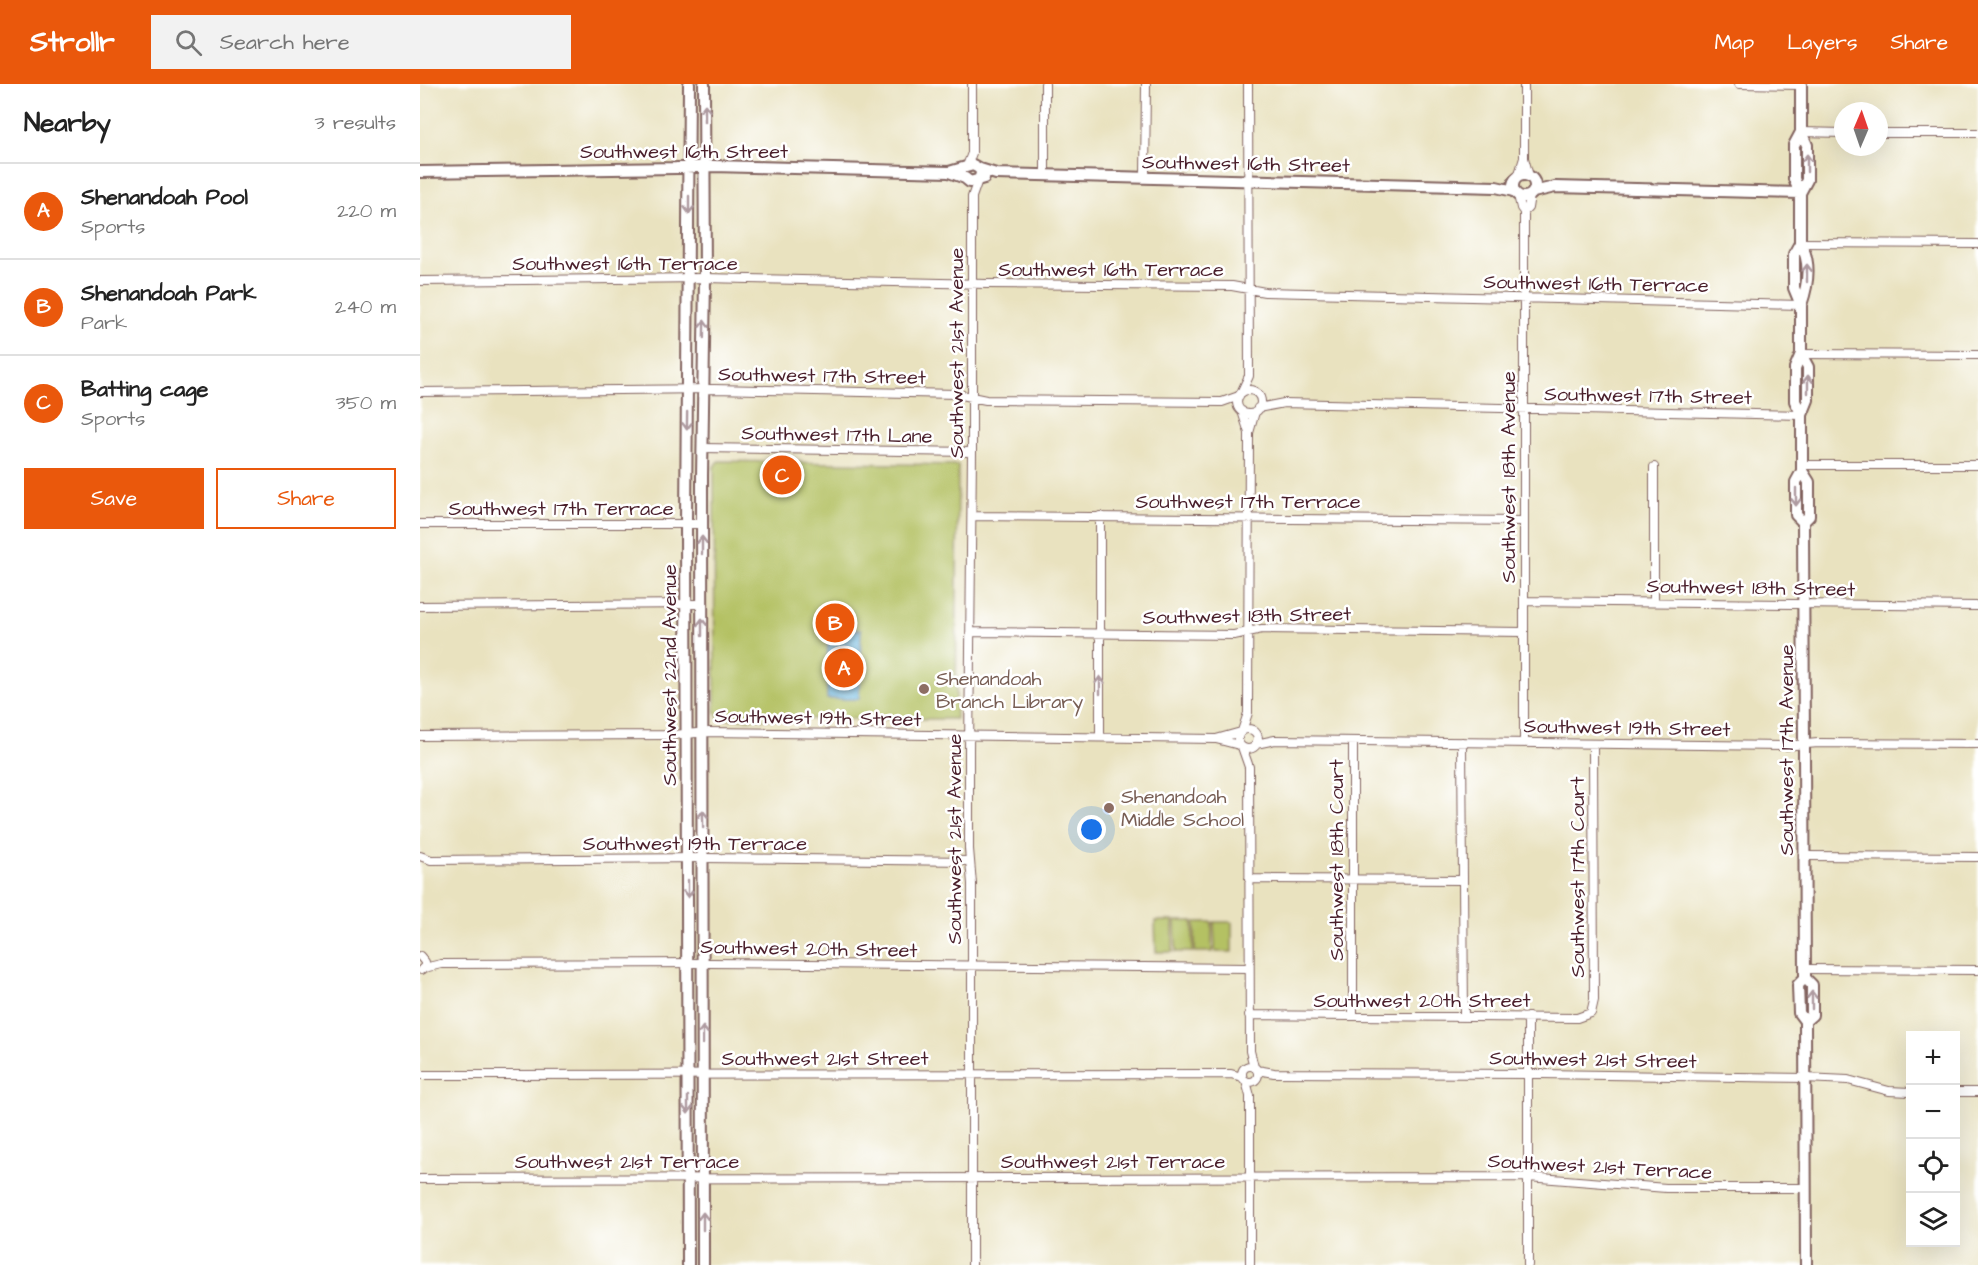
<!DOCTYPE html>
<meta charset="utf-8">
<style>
body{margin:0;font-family:"Architects Daughter",sans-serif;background:#f2f2f2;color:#222}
.controls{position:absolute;right:18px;bottom:18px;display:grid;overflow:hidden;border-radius:0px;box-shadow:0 6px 24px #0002}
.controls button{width:54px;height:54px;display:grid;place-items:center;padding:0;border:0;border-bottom:2px solid #e0e0e0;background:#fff;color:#222;font:30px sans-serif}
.compass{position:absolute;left:1414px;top:18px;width:54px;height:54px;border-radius:50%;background:#fff;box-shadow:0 6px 24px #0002;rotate:2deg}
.you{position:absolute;left:672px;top:746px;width:21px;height:21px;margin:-15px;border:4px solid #fff;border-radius:50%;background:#1a73e8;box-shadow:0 0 0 9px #1a73e833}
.badge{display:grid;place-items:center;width:39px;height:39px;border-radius:50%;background:#ea580c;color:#fff;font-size:20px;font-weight:700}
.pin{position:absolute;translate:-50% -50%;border:3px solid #fff;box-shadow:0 2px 6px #0006}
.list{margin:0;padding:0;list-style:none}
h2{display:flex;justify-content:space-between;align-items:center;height:78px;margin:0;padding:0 24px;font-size:26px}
h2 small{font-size:20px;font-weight:400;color:#767676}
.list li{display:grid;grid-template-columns:39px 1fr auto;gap:18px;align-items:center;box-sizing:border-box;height:96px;padding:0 24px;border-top:2px solid #e0e0e0}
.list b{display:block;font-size:22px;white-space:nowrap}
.list p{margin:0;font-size:20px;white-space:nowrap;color:#767676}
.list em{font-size:20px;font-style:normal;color:#767676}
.actions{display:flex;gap:12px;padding:18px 24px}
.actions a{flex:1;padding:14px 0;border:2px solid #ea580c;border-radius:0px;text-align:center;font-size:21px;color:#ea580c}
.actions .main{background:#ea580c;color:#fff}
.icon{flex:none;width:33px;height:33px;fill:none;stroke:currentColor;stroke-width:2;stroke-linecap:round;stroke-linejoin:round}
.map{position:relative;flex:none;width:1558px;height:1181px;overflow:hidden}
header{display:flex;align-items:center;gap:36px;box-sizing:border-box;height:84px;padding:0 30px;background:#ea580c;color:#fff}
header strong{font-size:28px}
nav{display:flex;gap:33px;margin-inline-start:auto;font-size:21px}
.search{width:420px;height:54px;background:#f2f2f2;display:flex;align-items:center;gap:15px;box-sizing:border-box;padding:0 21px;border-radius:0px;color:#767676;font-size:22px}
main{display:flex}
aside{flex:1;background:#fff}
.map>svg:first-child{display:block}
.green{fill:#b4c163;stroke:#7f7047;stroke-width:1.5}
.water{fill:#68b9e3;stroke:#596c87;stroke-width:1.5}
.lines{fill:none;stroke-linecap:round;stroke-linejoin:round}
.street-casing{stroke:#82635f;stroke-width:10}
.secondary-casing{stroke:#82635f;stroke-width:14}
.street{stroke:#fff;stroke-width:8}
.secondary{stroke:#fff;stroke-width:10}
.oneway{stroke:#ae9aa0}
.education-dot{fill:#8d6e63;stroke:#fff;stroke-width:2}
.labels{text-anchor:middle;stroke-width:5;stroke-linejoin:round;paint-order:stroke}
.street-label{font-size:20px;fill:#4a1f2b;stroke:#fff}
.education-label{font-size:20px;fill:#785e54;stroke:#fff;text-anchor:start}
</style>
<header>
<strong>Strollr</strong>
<div class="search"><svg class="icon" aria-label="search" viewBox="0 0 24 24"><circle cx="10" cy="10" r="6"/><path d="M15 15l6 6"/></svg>Search here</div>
<nav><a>Map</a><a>Layers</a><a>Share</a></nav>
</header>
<main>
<aside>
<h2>Nearby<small>3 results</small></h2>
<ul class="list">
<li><span class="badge">A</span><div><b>Shenandoah Pool</b><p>Sports</p></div><em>220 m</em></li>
<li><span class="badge">B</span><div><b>Shenandoah Park</b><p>Park</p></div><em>240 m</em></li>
<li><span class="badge">C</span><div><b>Batting cage</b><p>Sports</p></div><em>350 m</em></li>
</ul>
<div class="actions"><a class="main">Save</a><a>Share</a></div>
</aside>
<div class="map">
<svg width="1558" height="1181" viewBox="0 0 1558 1181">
<rect width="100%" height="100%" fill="#fff"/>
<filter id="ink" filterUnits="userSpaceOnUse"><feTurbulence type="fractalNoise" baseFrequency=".0167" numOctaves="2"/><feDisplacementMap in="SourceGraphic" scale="12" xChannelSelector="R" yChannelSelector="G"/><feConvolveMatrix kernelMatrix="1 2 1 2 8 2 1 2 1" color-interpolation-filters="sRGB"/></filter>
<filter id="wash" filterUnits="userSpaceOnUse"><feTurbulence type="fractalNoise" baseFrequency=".008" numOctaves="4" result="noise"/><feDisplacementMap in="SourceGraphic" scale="24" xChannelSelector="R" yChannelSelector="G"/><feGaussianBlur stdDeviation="1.35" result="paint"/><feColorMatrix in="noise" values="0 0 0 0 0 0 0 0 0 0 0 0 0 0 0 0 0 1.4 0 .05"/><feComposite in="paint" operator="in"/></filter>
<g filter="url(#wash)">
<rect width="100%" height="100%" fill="#e9e2bf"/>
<path class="green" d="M299 377 538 381 536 635H298L295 626 294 383 297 378Z
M735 837H753V868H736Z
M755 837H773V868H756Z
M775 838H792V868H775Z
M794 838H812V868H795Z"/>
<path class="water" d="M406 545 441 546 439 615H407L408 553 406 552Z"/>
</g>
<g filter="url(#ink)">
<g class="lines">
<defs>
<path id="street" d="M1319 0 1381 1
M1381 48 1423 49
M1459 49H1558
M1104 74 1109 92
M547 82 552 69V0
M625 92V0
M1098 93 1104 74V0
M725 94 726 0
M1098 111 1101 124 1104 128V658
M1104 128 1108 124 1110 111
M1380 159 1558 160
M0 197 285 194 567 200 812 202 845 208 1381 221
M1381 270 1558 271
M817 318a12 12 0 1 1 24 0a12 12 0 1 1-24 0Z
M0 308 294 305 537 310 566 316 802 318 819 312
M821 309 829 292 828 0
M838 324 864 319 1382 331
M822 327 829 349
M282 364 552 368
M1382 381H1558
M1234 383V518
M552 432 1103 437
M0 440H282
M1104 517 1558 522
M0 522 282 520
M551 548 814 551 842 545 1104 548
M818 655a10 10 0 1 1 20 0a10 10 0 1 1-20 0Z
M822 647 828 629 829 349 835 328
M0 652 253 651 289 648 796 655 819 661
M680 653V432
M796 655 821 648
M933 657V932
M1042 658 1044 932
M836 660 855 656 1364 662 1398 659 1558 660
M822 663 829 683 830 967 834 983
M0 772 11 776 284 774 550 777
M1385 772 1558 773
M829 795 1042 796
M0 872 5 878V882L1 886
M4 884 21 880 291 879 829 884
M1385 885 1558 886
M829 931 1157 934 1171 929 1174 916 1173 660
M1108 933V1181
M822 990a8 8 0 1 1 16 0a8 8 0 1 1-16 0Z
M837 986 854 989 1121 990 1385 994 1428 996 1469 1007 1490 1008
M0 991 811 990 822 993
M826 997 830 1012V1181
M1536 1008H1558
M0 1095 1108 1093 1246 1104H1386
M552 1181V800L549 765V667L552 368V113L558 96"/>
<path id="secondary" d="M1381 0V48L1374 61V95L1380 109V159L1374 170V204L1381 221V270L1375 284V317L1382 331
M560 85 576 90 1076 103 1094 107
M0 88 256 84 293 82 529 88 553 81 560 85 561 90 559 95
M529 88 545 94 550 98 564 94
M1093 102a11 11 0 1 1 22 0a11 11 0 1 1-22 0Z
M1113 108 1135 103 1380 109
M1380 109 1387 96V61L1381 48
M1380 159C1392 178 1388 201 1381 221
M1381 270 1388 283V316L1382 331V387L1389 398V432L1383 438 1385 894 1392 901V931L1385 937
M1382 387 1376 398V431L1383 438
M1385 894 1378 901 1379 929 1385 937 1386 1181
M268 1181 266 440 269 0
M283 1181 282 392 285 194 284 0"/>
</defs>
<use href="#street" class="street-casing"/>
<use href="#secondary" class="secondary-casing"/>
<use href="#street" class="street"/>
<use href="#secondary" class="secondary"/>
</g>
<defs><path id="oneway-shaft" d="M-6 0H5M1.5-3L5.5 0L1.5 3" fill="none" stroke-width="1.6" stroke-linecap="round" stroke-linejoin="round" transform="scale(1.5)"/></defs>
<g class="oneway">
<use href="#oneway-shaft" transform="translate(285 29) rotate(-90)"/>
<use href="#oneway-shaft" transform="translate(1387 79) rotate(-90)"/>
<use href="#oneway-shaft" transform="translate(269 121) rotate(90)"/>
<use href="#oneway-shaft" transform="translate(1387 189) rotate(-90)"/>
<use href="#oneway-shaft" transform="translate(284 245) rotate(-89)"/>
<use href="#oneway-shaft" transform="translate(1388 300) rotate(-90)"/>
<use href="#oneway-shaft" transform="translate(267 337) rotate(91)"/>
<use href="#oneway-shaft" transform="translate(1376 413) rotate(90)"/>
<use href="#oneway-shaft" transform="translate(282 461) rotate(-90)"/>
<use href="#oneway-shaft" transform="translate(282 543) rotate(-90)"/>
<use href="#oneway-shaft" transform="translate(680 601) rotate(-90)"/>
<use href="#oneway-shaft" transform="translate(283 735) rotate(-91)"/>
<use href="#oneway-shaft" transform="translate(268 805) rotate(90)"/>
<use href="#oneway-shaft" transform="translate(1392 916) rotate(-90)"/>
<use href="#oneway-shaft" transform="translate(283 951) rotate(-90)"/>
<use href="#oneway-shaft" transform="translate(268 1021) rotate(90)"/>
<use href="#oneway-shaft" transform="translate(283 1137) rotate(-90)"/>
</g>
</g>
<g class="education-dot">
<circle cx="504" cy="605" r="6"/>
<circle cx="689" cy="724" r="6"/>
</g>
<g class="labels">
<g class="street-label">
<text x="264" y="74">Southwest 16th Street</text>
<text transform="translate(826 79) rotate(1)" y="7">Southwest 16th Street</text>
<text x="205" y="186">Southwest 16th Terrace</text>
<text x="691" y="192">Southwest 16th Terrace</text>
<text transform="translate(1176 199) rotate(1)" y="7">Southwest 16th Terrace</text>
<text transform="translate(536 269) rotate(-90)" y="7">Southwest 21st Avenue</text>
<text transform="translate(402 291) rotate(1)" y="7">Southwest 17th Street</text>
<text transform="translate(1228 311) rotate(1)" y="7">Southwest 17th Street</text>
<text transform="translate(417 350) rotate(1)" y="7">Southwest 17th Lane</text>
<text transform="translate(1088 393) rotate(-90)" y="7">Southwest 18th Avenue</text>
<text x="828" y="424">Southwest 17th Terrace</text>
<text x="141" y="431">Southwest 17th Terrace</text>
<text transform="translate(1331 503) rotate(1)" y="7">Southwest 18th Street</text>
<text transform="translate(827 531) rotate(-1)" y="7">Southwest 18th Street</text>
<text transform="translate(249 591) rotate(-90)" y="7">Southwest 22nd Avenue</text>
<text transform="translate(398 633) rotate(1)" y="7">Southwest 19th Street</text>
<text transform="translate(1207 643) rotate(1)" y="7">Southwest 19th Street</text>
<text transform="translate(1366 666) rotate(-90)" y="7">Southwest 17th Avenue</text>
<text transform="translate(534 755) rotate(-90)" y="7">Southwest 21st Avenue</text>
<text x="275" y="766">Southwest 19th Terrace</text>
<text transform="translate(916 776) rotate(-90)" y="7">Southwest 18th Court</text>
<text transform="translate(1157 793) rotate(-90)" y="7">Southwest 17th Court</text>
<text transform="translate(389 864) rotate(1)" y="7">Southwest 20th Street</text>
<text x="1002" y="923">Southwest 20th Street</text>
<text x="405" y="981">Southwest 21st Street</text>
<text transform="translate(1173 975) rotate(1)" y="7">Southwest 21st Street</text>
<text x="207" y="1084">Southwest 21st Terrace</text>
<text x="693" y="1084">Southwest 21st Terrace</text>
<text transform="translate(1180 1082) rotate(3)" y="7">Southwest 21st Terrace</text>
</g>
<g class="education-label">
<text x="516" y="601">Shenandoah<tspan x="516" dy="23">Branch Library</tspan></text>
<text x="701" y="719">Shenandoah<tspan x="701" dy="23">Middle School</tspan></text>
</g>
</g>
</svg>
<div class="controls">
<button>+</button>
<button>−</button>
<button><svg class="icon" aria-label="locate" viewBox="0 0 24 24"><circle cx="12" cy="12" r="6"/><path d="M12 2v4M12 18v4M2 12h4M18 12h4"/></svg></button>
<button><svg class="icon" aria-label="layers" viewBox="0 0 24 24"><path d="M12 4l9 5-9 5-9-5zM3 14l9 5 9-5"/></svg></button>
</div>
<svg class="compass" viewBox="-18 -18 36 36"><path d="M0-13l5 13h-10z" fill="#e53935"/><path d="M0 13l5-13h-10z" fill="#767676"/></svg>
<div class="you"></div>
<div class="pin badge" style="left:424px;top:584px">A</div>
<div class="pin badge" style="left:415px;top:539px">B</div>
<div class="pin badge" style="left:362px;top:391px">C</div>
</div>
</main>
